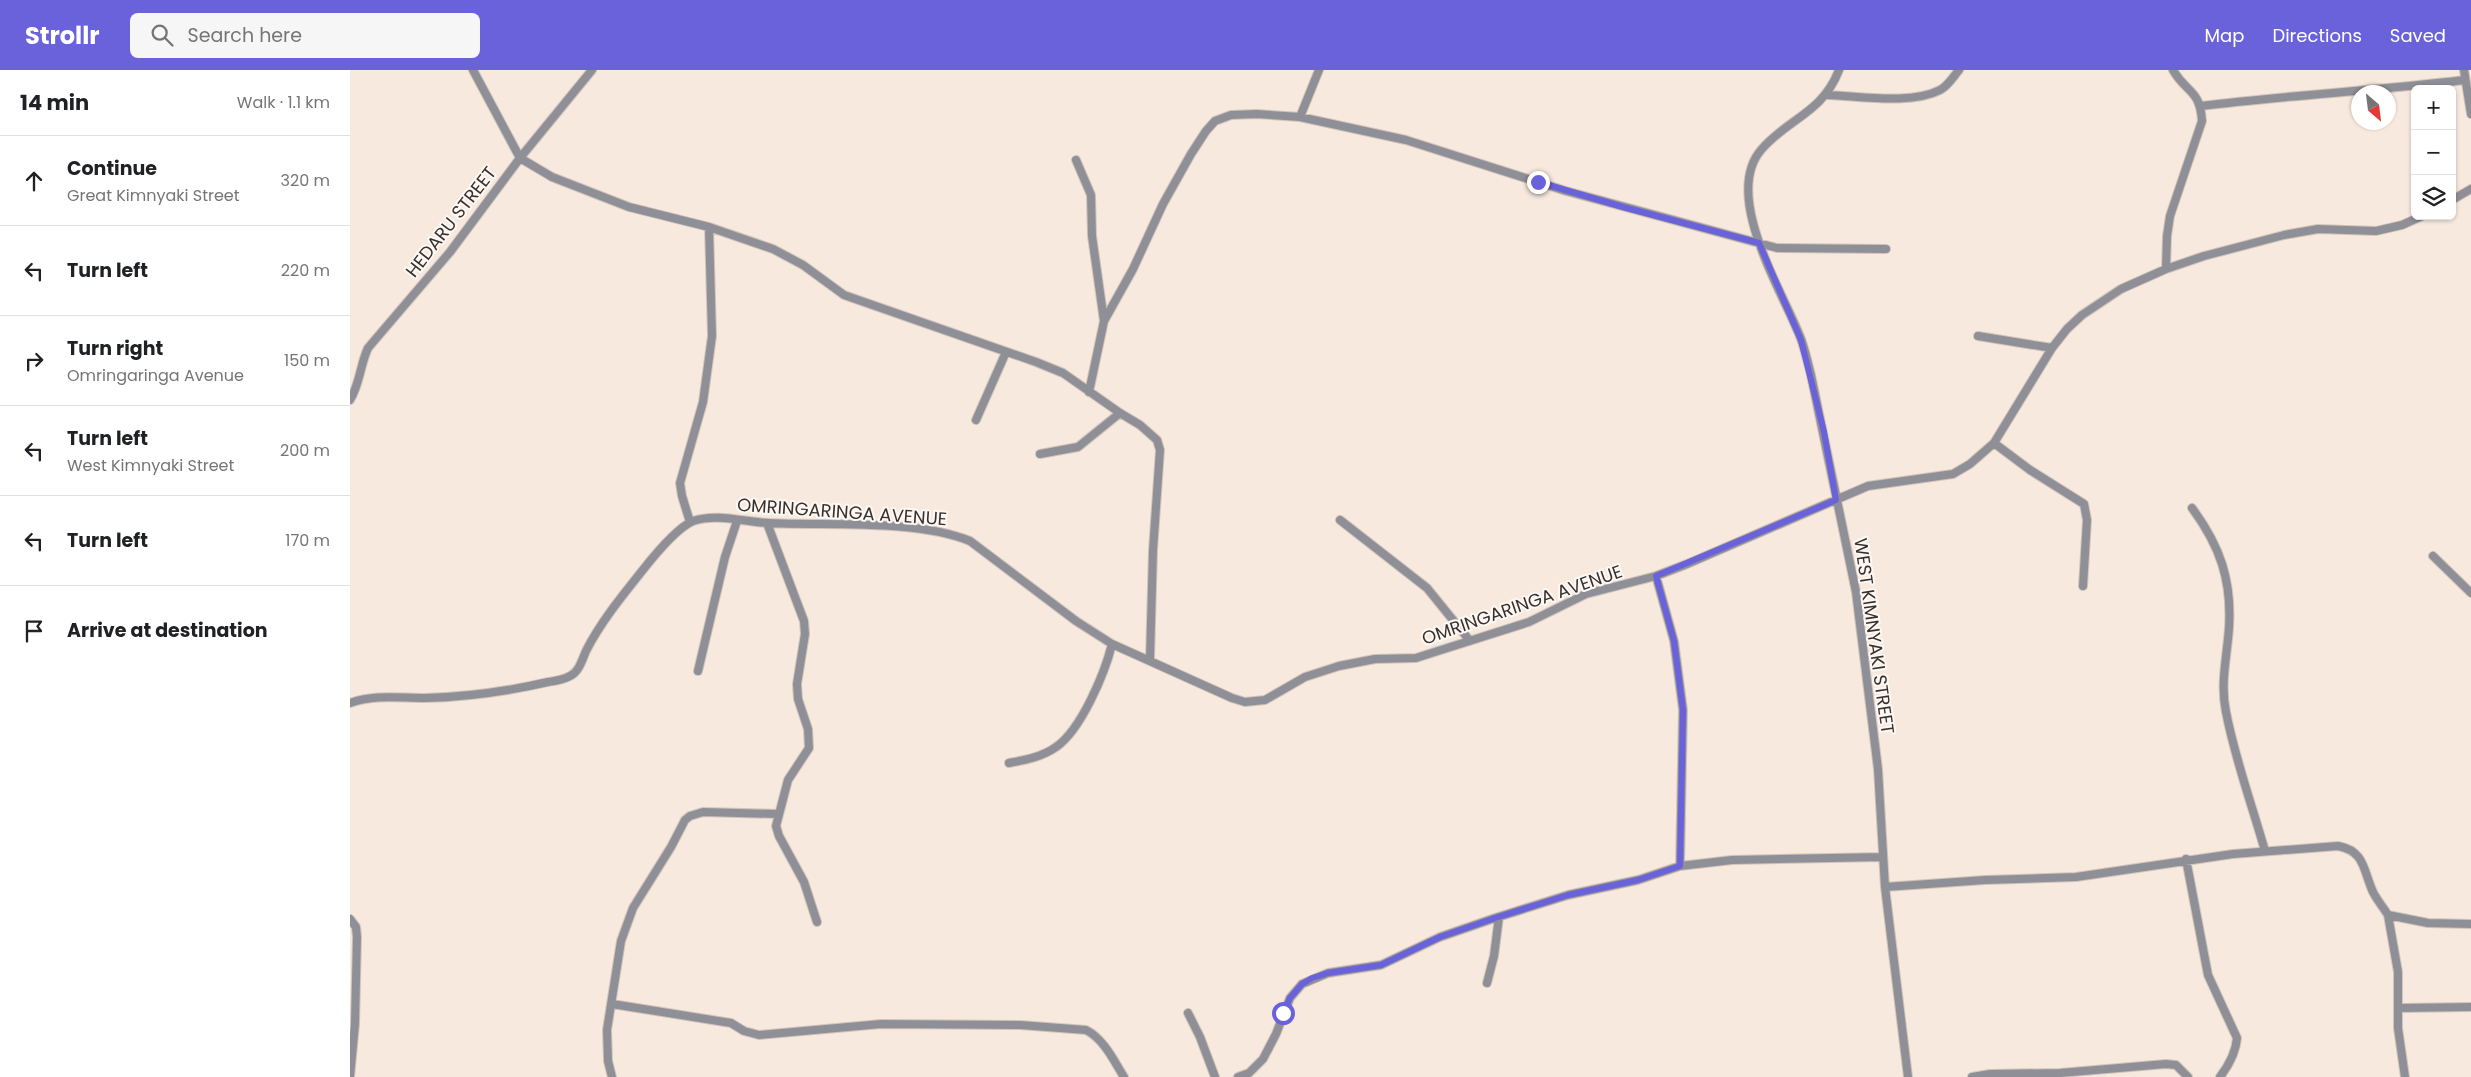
<!DOCTYPE html>
<meta charset="utf-8">
<style>
body{margin:0;font-family:Poppins,sans-serif;background:#f6f6f6;color:#202124}
.controls{position:absolute;right:15px;top:15px;display:grid;overflow:hidden;border-radius:8px;box-shadow:0 1px 4px #0004}
.controls button{width:45px;height:45px;display:grid;place-items:center;padding:0;border:0;border-bottom:1px solid #e0e0e0;background:#fff;color:#202124;font:25px sans-serif}
.compass{position:absolute;left:2001px;top:15px;width:45px;height:45px;border-radius:50%;background:#fff;box-shadow:0 1px 4px #0004;rotate:152deg}
.stop{position:absolute;width:15px;height:15px;margin:-11px;border:4px solid #6962db;border-radius:50%;background:#fff}
.stop.end{background:#6962db;border-color:#fff;box-shadow:0 1px 5px #0008}
.list{margin:0;padding:0;list-style:none}
h2{display:flex;justify-content:space-between;align-items:center;height:65px;margin:0;padding:0 20px;font-size:21px}
h2 small{font-size:16px;font-weight:400;color:#757577}
.list li{display:grid;grid-template-columns:32px 1fr auto;gap:15px;align-items:center;box-sizing:border-box;height:90px;padding:0 20px;border-top:1px solid #e0e0e0}
.list b{display:block;font-size:19px;white-space:nowrap}
.list p{margin:0;font-size:16px;white-space:nowrap;color:#757577}
.list em{font-size:16px;font-style:normal;color:#757577}
.icon{flex:none;width:28px;height:28px;fill:none;stroke:currentColor;stroke-width:2;stroke-linecap:round;stroke-linejoin:round}
.map{position:relative;flex:none;width:2121px;height:1007px;overflow:hidden}
header{display:flex;align-items:center;gap:30px;box-sizing:border-box;height:70px;padding:0 25px;background:#6962db;color:#fff}
header strong{font-size:24px}
nav{display:flex;gap:28px;margin-inline-start:auto;font-size:18px}
.search{width:350px;height:45px;background:#f6f6f6;display:flex;align-items:center;gap:12px;box-sizing:border-box;padding:0 18px;border-radius:8px;color:#757577;font-size:19px}
main{display:flex}
aside{flex:1;background:#fff}
.map>svg:first-child{display:block}
.lines{fill:none;stroke-linecap:round;stroke-linejoin:round}
.minor-casing{stroke:#d1c4bb;stroke-width:10}
.minor{stroke:#8f9097;stroke-width:8}
.route{stroke:#6962db;stroke-width:6}
.labels{text-anchor:middle;stroke-width:4;stroke-linejoin:round;paint-order:stroke}
.street-label{font-size:18px;fill:#37312d;stroke:#fef8f4}
</style>
<header>
<strong>Strollr</strong>
<div class="search"><svg class="icon" aria-label="search" viewBox="0 0 24 24"><circle cx="10" cy="10" r="6"/><path d="M15 15l6 6"/></svg>Search here</div>
<nav><a>Map</a><a>Directions</a><a>Saved</a></nav>
</header>
<main>
<aside>
<h2>14 min<small>Walk · 1.1 km</small></h2>
<ul class="list">
<li><svg class="icon" aria-label="ahead" viewBox="0 0 24 24"><path d="M12 20V5M6 11l6-6 6 6"/></svg><div><b>Continue</b><p>Great Kimnyaki Street</p></div><em>320 m</em></li>
<li><svg class="icon" aria-label="left" viewBox="0 0 24 24"><path d="M17 20v-9H6M10 6l-5 5 5 5"/></svg><div><b>Turn left</b></div><em>220 m</em></li>
<li><svg class="icon" aria-label="right" viewBox="0 0 24 24"><path d="M7 20v-9h11M14 6l5 5-5 5"/></svg><div><b>Turn right</b><p>Omringaringa Avenue</p></div><em>150 m</em></li>
<li><svg class="icon" aria-label="left" viewBox="0 0 24 24"><path d="M17 20v-9H6M10 6l-5 5 5 5"/></svg><div><b>Turn left</b><p>West Kimnyaki Street</p></div><em>200 m</em></li>
<li><svg class="icon" aria-label="left" viewBox="0 0 24 24"><path d="M17 20v-9H6M10 6l-5 5 5 5"/></svg><div><b>Turn left</b></div><em>170 m</em></li>
<li><svg class="icon" aria-label="arrive" viewBox="0 0 24 24"><path d="M6 21V4h12l-3 4 3 4H6"/></svg><div><b>Arrive at destination</b></div></li>
</ul>
</aside>
<div class="map">
<svg width="2121" height="1007" viewBox="0 0 2121 1007">
<rect width="100%" height="100%" fill="#f8e9de"/>
<g class="lines">
<defs>
<path id="minor" d="M123 0 170 88 202 107 279 137 359 157 423 179 453 195 494 225 686 292 713 303 770 343 790 355 807 370 810 380 803 480 800 589
M1489 0C1472 44 1438 48 1411 80 1372 126 1433 222 1451 269 1455 280 1458 293 1461 305L1506 522 1528 699 1535 817 1558 1007
M2114 0 2121 44
M1477 25C1509 26 1561 35 1590 20 1598 16 1603 7 1609 0
M1851 36C1938 25 2026 21 2114 10
M950 47 969 0
M726 90 741 125 742 166 754 251
M2102 130 2121 119
M1816 199 1817 166 1820 146 1852 51C1850 19 1836 23 1823 0
M1628 266 1702 278
M739 322 754 251 783 199 813 134 841 84 856 61 865 51 881 45 907 44 950 47 1056 70 1216 121 1427 178 1536 179
M0 330C10 314 10 295 18 278L100 182 170 88 242 0
M626 350 656 282
M1644 373 1680 400 1734 434 1737 450 1733 516
M690 384 728 377 770 343
M1842 438C1870 476 1882 510 1879 558 1877 587 1870 613 1876 642 1885 689 1902 735 1915 781
M990 450 1077 518 1120 571
M340 452 332 426 330 413 353 332 362 266 359 157
M417 453 454 551 455 564 447 614 448 629 458 659 459 678 438 710 426 756 429 766 454 812 467 852
M2083 486 2121 523
M1306 506 1324 571 1333 640 1330 796
M348 601 375 487 387 451
M0 633C25 624 49 628 75 628 115 627 159 621 198 612 205 611 213 610 220 606 229 602 232 590 236 581 250 553 272 526 292 501 303 487 327 458 343 451 366 443 395 452 418 453 477 456 566 449 620 471L726 551 762 574 882 628 895 632 915 630 955 607 989 596 1025 589 1066 588 1091 580 1179 552 1236 524 1306 506 1337 494 1518 416 1603 404 1620 394 1644 373 1702 278 1717 259 1732 245 1771 219 1816 199 1854 186 1934 165 1968 159 2026 161 2052 155 2072 146
M659 693C675 690 692 687 706 677 731 660 755 603 762 574
M1836 789 1858 905 1887 968C1886 983 1879 995 1870 1007
M1535 817 1635 810 1726 807 1883 784 1988 776C2015 781 2013 800 2023 822 2027 830 2033 837 2038 845L2078 853 2121 854
M2038 845 2048 902V958L2055 1007
M0 849 6 857 7 867 5 954 0 1007
M1137 913 1144 886 1149 847
M262 934 381 953 394 961 409 965 531 954 670 955 736 960C754 969 764 991 774 1007
M2049 938 2121 937
M838 943 850 967 865 1007
M262 1007 258 991 257 960 271 871 283 838 321 777 335 750 340 746 353 742 428 744
M888 1007 899 1003 913 989 926 964 940 928 952 914 978 903 1031 895 1090 867 1145 848 1218 825 1288 810 1330 796 1382 790 1533 787
M1622 1007 1640 1004 1710 1003 1816 994 1826 995 1838 1007"/>
</defs>
<use href="#minor" class="minor-casing"/>
<use href="#minor" class="minor"/>
</g>
<g class="lines">
<path class="route" d="M933 943 940 928 952 914 962 908 978 903 1031 895 1090 867 1145 848 1218 825 1288 810 1330 796 1333 640 1324 571 1306 506 1486 430 1474 362 1451 270 1409 173 1273 137 1188 112"/>
</g>
<g class="labels">
<g class="street-label">
<text transform="translate(101 152) rotate(-52)" y="6">HEDARU STREET</text>
<text transform="translate(492 442) rotate(4)" y="6">OMRINGARINGA AVENUE</text>
<text transform="translate(1172 535) rotate(-19)" y="6">OMRINGARINGA AVENUE</text>
<text transform="translate(1524 566) rotate(82)" y="6">WEST KIMNYAKI STREET</text>
</g>
</g>
</svg>
<div class="controls">
<button>+</button>
<button>−</button>
<button><svg class="icon" aria-label="layers" viewBox="0 0 24 24"><path d="M12 4l9 5-9 5-9-5zM3 14l9 5 9-5"/></svg></button>
</div>
<svg class="compass" viewBox="-18 -18 36 36"><path d="M0-13l5 13h-10z" fill="#e53935"/><path d="M0 13l5-13h-10z" fill="#757577"/></svg>
<div class="stop" style="left:933px;top:943px"></div>
<div class="stop end" style="left:1188px;top:112px"></div>
</div>
</main>
